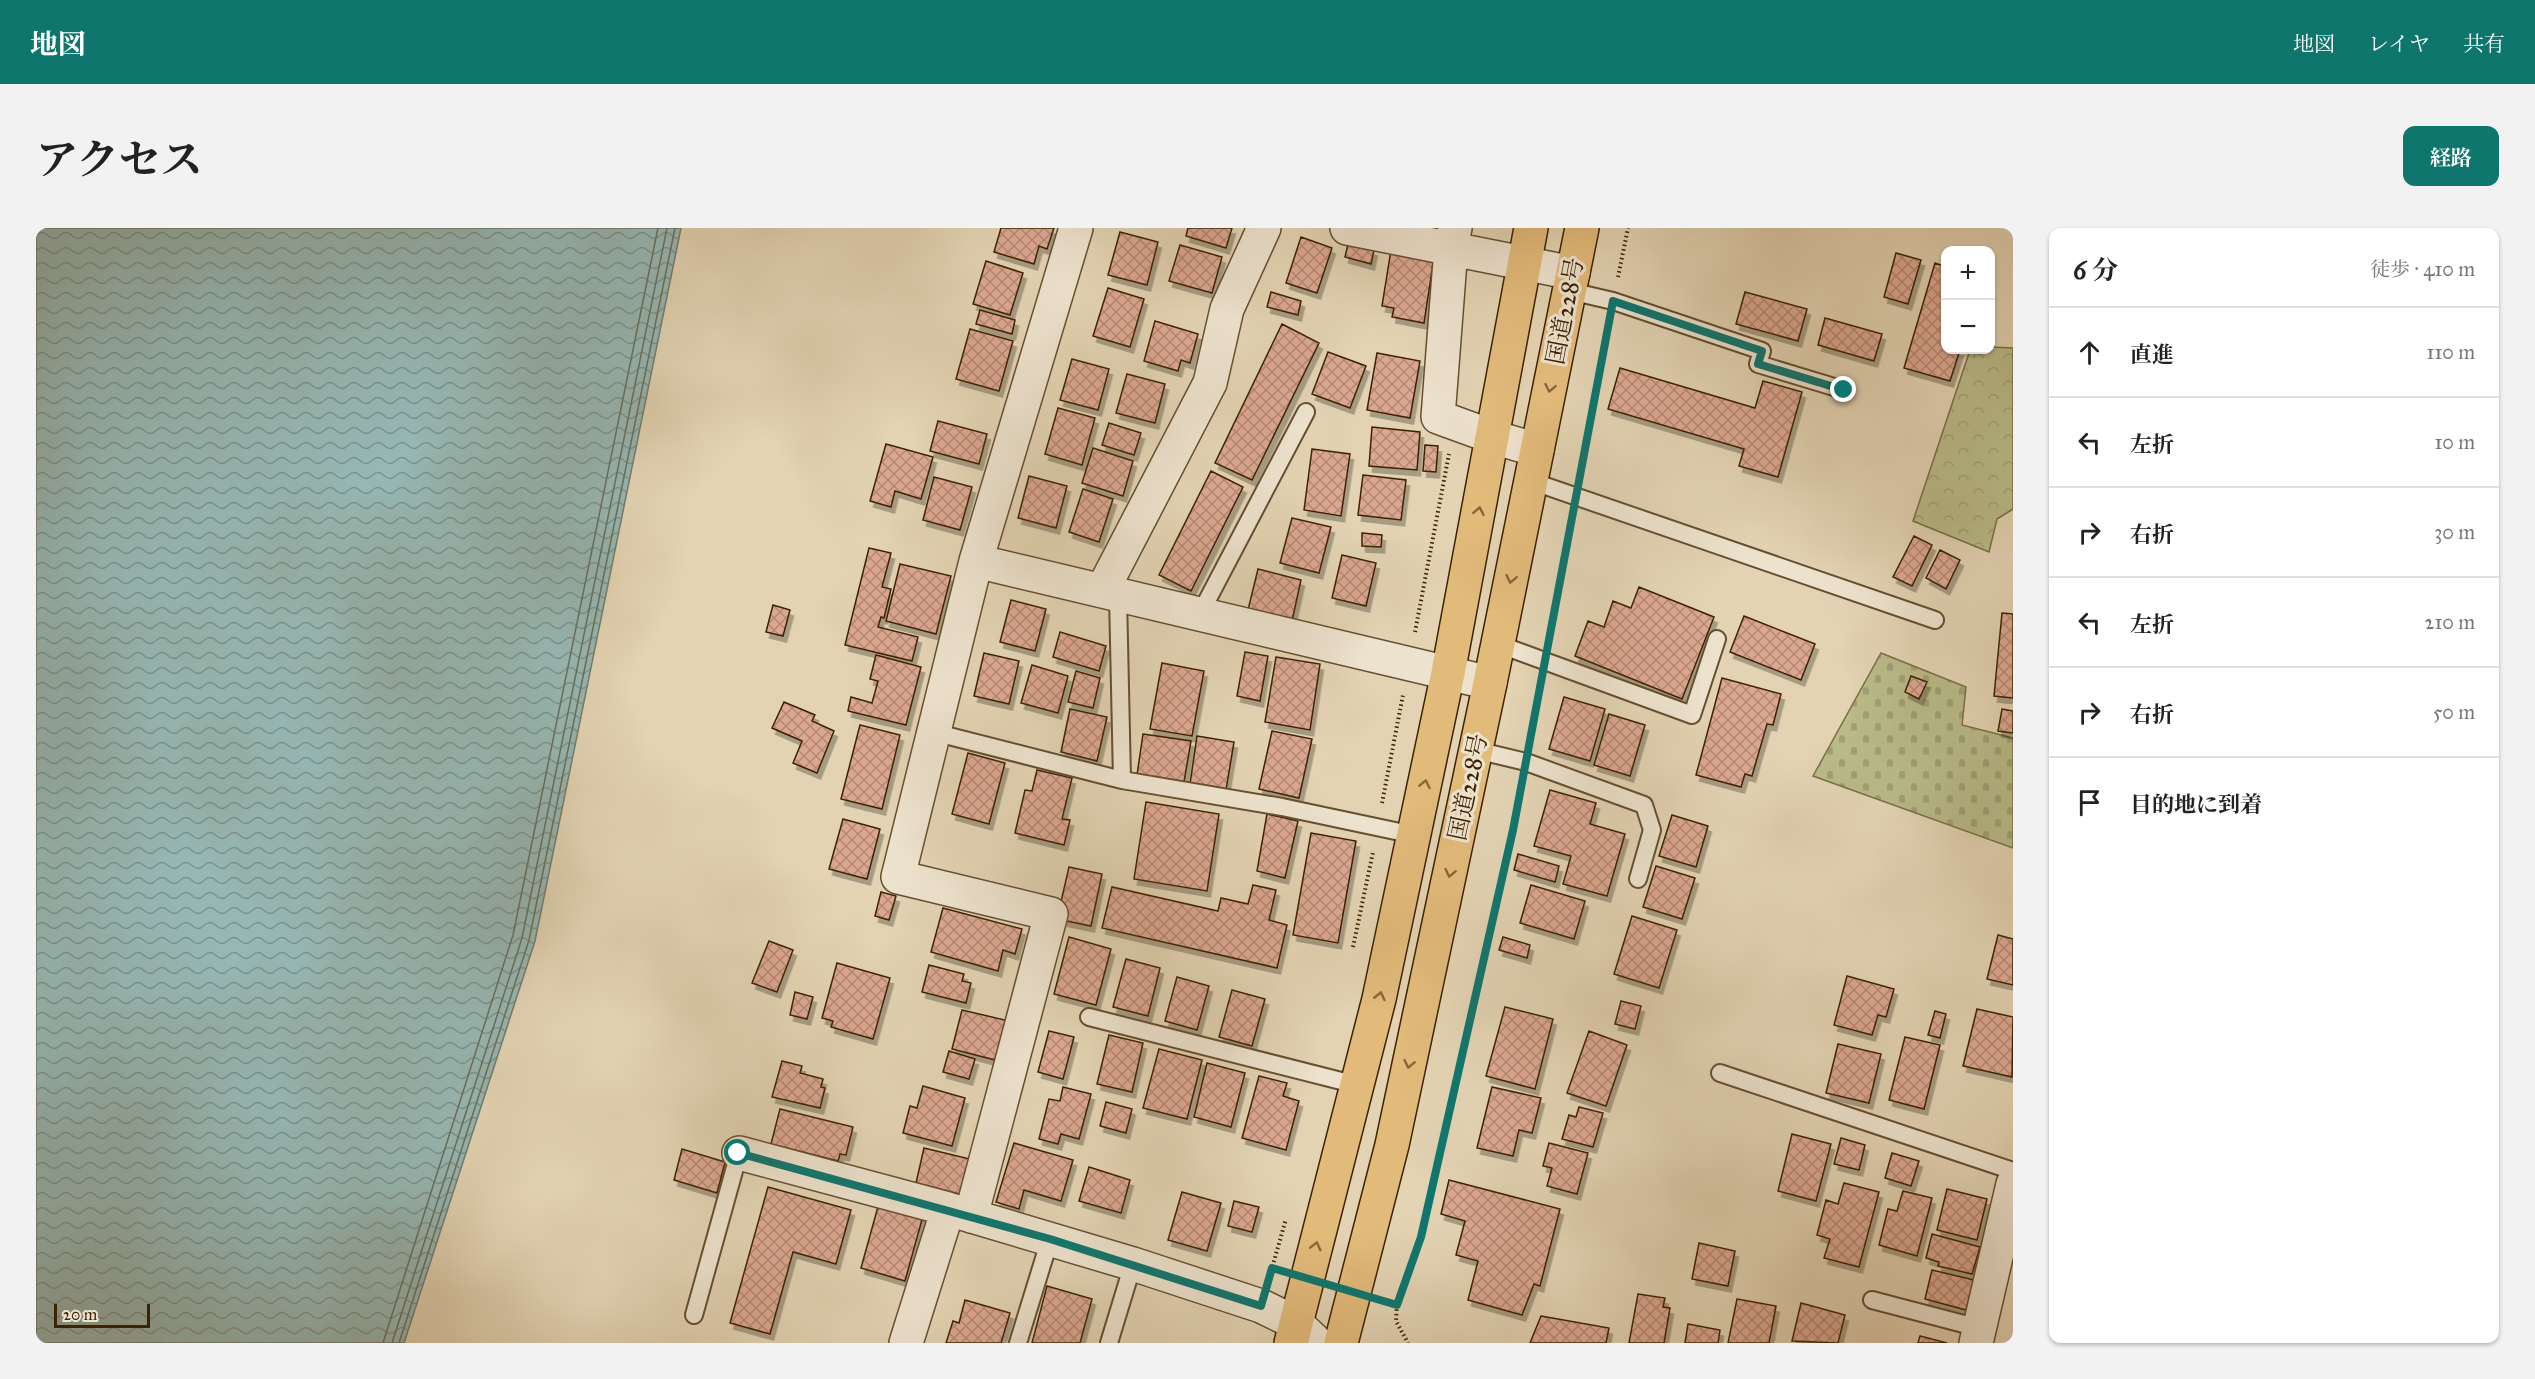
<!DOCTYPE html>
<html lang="ja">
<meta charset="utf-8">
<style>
body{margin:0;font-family:"IM FELL Great Primer","Noto Serif JP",serif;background:#f2f2f2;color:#222}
.controls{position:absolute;right:18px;top:18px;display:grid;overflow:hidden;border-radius:12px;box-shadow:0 2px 4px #0004}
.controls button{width:54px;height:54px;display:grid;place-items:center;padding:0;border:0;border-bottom:2px solid #e0e0e0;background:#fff;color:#222;font:30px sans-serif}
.scale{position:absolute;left:18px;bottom:15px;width:96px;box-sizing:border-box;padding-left:6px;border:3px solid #3c2303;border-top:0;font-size:16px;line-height:21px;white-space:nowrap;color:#3c2303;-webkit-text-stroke:4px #ede2ce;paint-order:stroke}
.stop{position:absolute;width:18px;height:18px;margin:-14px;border:4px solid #0f766e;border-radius:50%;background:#fff}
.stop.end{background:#0f766e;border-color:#fff;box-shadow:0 2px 6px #0008}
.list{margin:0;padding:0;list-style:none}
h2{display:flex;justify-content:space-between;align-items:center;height:78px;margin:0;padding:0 24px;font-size:26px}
h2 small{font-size:20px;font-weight:400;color:#767676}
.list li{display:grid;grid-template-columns:39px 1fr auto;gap:18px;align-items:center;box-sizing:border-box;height:90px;padding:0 24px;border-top:2px solid #e0e0e0}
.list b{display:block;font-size:22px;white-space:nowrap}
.list em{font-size:20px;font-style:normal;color:#767676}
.icon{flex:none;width:33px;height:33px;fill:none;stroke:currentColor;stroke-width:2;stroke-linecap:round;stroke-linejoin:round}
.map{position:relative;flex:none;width:1977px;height:1115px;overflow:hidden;border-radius:12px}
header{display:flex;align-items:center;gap:36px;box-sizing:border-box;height:84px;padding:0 30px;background:#0f766e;color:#fff}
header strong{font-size:28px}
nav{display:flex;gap:33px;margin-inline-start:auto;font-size:21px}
.intro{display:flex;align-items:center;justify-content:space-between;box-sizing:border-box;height:144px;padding:0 36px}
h1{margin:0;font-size:42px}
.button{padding:15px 27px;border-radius:12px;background:#0f766e;color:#fff;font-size:21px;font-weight:700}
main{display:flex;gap:36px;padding:0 36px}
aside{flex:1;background:#fff;border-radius:12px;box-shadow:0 2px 4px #0004}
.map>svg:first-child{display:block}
.cemetery{fill:url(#cemetery-stones);stroke:#7a6f46;stroke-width:1.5}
.park{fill:url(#park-crowns);stroke:#7a6f46;stroke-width:1.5}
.water{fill:url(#water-waves);stroke:#727c6d;stroke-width:1.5}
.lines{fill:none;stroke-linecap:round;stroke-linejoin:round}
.shore{stroke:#696d5b;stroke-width:1.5}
.building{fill:url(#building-cross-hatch);stroke:#3c2303;stroke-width:1.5;filter:url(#shadow)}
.lane-casing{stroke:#664f2f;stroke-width:20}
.street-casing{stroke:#664f2f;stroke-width:36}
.highway-casing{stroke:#3c2303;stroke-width:36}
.path{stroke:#3c2303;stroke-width:4;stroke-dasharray:1.5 3;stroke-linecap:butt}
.lane{stroke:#ede2ce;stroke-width:16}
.street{stroke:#ede2ce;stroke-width:33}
.highway{stroke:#e2ba7a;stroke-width:33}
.oneway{stroke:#876739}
.route{stroke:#0f766e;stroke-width:8}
.labels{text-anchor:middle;stroke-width:6;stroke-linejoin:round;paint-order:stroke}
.street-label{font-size:24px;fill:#3c2303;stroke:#ede2ce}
</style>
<header>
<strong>地図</strong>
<nav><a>地図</a><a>レイヤ</a><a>共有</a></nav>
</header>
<div class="intro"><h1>アクセス</h1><a class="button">経路</a></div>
<main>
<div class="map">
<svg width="1977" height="1115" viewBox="0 0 1977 1115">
<defs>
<pattern id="cemetery-stones" width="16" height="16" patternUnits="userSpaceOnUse" patternTransform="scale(1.5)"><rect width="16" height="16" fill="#b9bb89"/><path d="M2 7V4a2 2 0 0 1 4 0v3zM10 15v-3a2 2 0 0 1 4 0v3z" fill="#a0a075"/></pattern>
<pattern id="park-crowns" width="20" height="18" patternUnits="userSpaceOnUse" patternTransform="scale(1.5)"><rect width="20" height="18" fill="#b9bb89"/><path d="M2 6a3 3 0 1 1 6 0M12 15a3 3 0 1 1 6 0" fill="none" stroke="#a0a075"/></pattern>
<pattern id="water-waves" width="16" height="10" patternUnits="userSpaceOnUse" patternTransform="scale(1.5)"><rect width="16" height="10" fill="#96b7b3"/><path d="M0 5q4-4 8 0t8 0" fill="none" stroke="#7c948f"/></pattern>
<pattern id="building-cross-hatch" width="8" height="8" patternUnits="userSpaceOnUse" patternTransform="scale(1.5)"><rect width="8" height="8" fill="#dca791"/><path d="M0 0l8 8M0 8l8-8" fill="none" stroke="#b48874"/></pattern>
<filter id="shadow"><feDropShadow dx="3.5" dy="6" stdDeviation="0" flood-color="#0004"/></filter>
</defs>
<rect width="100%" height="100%" fill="#e3d3b3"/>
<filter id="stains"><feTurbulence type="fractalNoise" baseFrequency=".00333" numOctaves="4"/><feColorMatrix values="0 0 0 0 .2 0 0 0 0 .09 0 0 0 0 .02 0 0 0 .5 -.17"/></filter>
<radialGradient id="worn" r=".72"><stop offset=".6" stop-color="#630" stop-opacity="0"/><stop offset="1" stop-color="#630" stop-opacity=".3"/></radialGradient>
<path class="cemetery" d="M1845 425 1930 459 1926 497 1977 510V620L1777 548Z"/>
<path class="park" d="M1955 119 1977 120V281L1961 291 1953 324 1877 293 1934 122H1954Z"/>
<path class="water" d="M0 0H645L499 713 368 1115H0Z"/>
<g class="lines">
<path class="shore" d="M347 1115 477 707 622 0
M356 1115 486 710 631 0
M363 1115 493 712 639 0"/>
</g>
<path class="building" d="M965 0H1018L1011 21 1003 18 998 36 958 24Z
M1152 0H1196L1190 20 1150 8Z
M1084 4 1122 14 1111 57 1072 47Z
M1265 9 1296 20 1281 65 1250 55Z
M1312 16 1338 22 1335 36 1309 29Z
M1144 17 1186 29 1176 65 1133 53Z
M1355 22 1398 29 1388 95 1356 89 1358 80 1346 78Z
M1860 25 1885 32 1872 76 1848 69Z
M950 33 987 45 974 87 937 76Z
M1899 35 1910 39V122H1924L1914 153 1868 140Z
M1072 60 1108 71 1094 119 1057 108Z
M1235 64 1265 73 1262 87 1231 79Z
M1709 64 1771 81 1762 113 1700 96Z
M944 82 979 92 976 106 940 96Z
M1789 90 1846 106 1838 133 1782 117Z
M1119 93 1162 106 1154 135 1145 132 1142 143 1108 133Z
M1246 96 1283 115 1216 252 1179 235Z
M934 101 977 113 963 163 920 151Z
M1292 124 1330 138 1314 180 1276 166Z
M1341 125 1384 133 1374 190 1331 182Z
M1036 131 1073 141 1062 182 1024 172Z
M1584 140 1719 180 1727 153 1766 164 1742 249 1703 238 1708 221 1572 181Z
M1091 146 1129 156 1119 195 1080 185Z
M1022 180 1059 190 1046 237 1009 226Z
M902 193 951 206 943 236 894 223Z
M1073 195 1105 205 1098 227 1066 217Z
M1336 199 1384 204 1381 242 1333 238Z
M850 216 897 229 885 271 859 263 855 279 834 273Z
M1389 217 1402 218 1400 244 1387 243Z
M1057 220 1097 233 1087 268 1046 255Z
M1276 221 1314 226 1305 288 1268 282Z
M1175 243 1207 259 1155 363 1123 347Z
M1327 247 1370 252 1365 292 1322 287Z
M993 248 1031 258 1020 300 982 290Z
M898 249 936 259 924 302 887 292Z
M1047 261 1077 271 1063 314 1033 304Z
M1256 290 1295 299 1283 345 1244 335Z
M1326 305 1346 307 1345 319 1326 318Z
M1878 308 1896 317 1876 358 1857 349Z
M833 320 855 325 846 359 855 361 848 390 845 389 842 399 882 409 876 433 809 417Z
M1904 322 1924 332 1910 361 1890 350Z
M1306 327 1340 335 1330 378 1296 370Z
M864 336 915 348 900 406 850 393Z
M1222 341 1265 352 1256 393 1212 382Z
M1603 359 1678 389 1646 471 1539 428 1552 393 1568 399 1577 373 1595 380Z
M975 372 1010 381 999 423 964 414Z
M737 377 754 382 747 408 730 404Z
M1966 385 1977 386V470L1958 468Z
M1708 388 1779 416 1765 452 1694 424Z
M1024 404 1070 418 1063 443 1017 429Z
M1209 424 1232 428 1224 473 1201 468Z
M948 425 983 433 973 476 938 468Z
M840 427 885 439 870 497 812 483 815 469 836 475 842 453 834 451Z
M1240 429 1284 436 1274 502 1229 494Z
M1126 435 1168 443 1156 508 1114 501Z
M996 437 1032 448 1022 485 985 475Z
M1040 443 1064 450 1057 480 1032 474Z
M1875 448 1891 454 1883 471 1869 464Z
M1686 450 1745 466 1737 497 1731 496 1716 548 1709 546 1705 559 1660 547Z
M1528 469 1569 481 1554 533 1513 521Z
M748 474 779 487 776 493 798 503 781 545 757 535 766 513 736 500Z
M1034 481 1071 489 1061 533 1025 524Z
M1966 481 1977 483V505L1962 503Z
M1573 486 1609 497 1594 548 1558 537Z
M824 497 864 507 846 581 805 571Z
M1236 503 1276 511 1263 570 1223 561Z
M1107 506 1155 513 1148 554 1101 547Z
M1161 508 1198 514 1190 562 1154 556Z
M932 525 969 535 953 596 916 586Z
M1001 542 1036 550 1026 591 1034 592 1028 617 979 605 989 562 996 563Z
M1514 562 1560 575 1554 596 1589 606 1571 668 1527 656 1535 628 1498 618Z
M1110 574 1183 586 1171 663 1098 651Z
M1231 586 1262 593 1249 650 1221 643Z
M1636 587 1672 598 1660 639 1623 628Z
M807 591 844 601 831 651 793 641Z
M1275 605 1320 613 1302 715 1257 707Z
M1482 626 1523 638 1519 654 1478 642Z
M1620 638 1659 650 1646 691 1607 679Z
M1033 639 1066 646 1055 698 1021 691Z
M1217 657 1240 662 1233 692 1251 697 1241 740 1066 700 1076 659 1182 683 1185 670 1212 676Z
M1495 657 1549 673 1538 711 1484 695Z
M845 664 860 668 853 692 839 688Z
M907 680 986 701 979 726 967 722 962 743 895 724Z
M1596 688 1641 702 1623 760 1578 746Z
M1962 707 1977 711V757L1951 751Z
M1033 709 1075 721 1060 777 1018 766Z
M1467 709 1494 717 1491 730 1463 722Z
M733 713 757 722 741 764 716 755Z
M1090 731 1124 740 1112 788 1077 779Z
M801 735 854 750 837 811 795 799 797 793 786 790Z
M893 737 928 746 926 753 935 755 930 775 886 764Z
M1811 748 1858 761 1850 789 1842 787 1836 807 1798 797Z
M1141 749 1173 758 1161 802 1129 793Z
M1196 762 1229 771 1216 818 1183 809Z
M759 764 777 769 771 791 754 787Z
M1585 773 1605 778 1599 801 1579 796Z
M1469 779 1517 791 1499 861 1450 848Z
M1941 781 1977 789 1976 849 1927 838Z
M926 782 973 793 963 833 916 821Z
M1899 783 1910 786 1904 810 1892 807Z
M1013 803 1038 809 1027 851 1002 844Z
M1553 803 1591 817 1570 878 1531 865Z
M1073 807 1107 815 1096 864 1061 856Z
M1869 809 1904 817 1888 881 1853 872Z
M1802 816 1845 826 1833 875 1790 865Z
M1123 821 1166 832 1151 891 1107 880Z
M913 823 939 831 933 851 907 844Z
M746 833 766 838 764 845 787 851 785 859 789 860 784 880 736 869Z
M1171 835 1209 845 1195 899 1158 889Z
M1223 848 1251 855 1247 868 1263 873 1250 922 1206 910Z
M887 858 929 870 916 918 867 905 874 878 881 880Z
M1027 859 1055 866 1043 911 1025 906 1022 916 1003 911 1013 871 1024 873Z
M1456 859 1505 870 1496 905 1483 902 1477 928 1441 920Z
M1070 874 1096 881 1090 905 1064 898Z
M1543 879 1567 885 1557 919 1526 911 1533 887 1540 889Z
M744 881 817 899 810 927 804 926 802 933 735 916Z
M1756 906 1795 916 1780 973 1742 963Z
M1805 910 1829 917 1823 942 1798 936Z
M978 915 1037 932 1025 973 988 962 983 981 960 974Z
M1513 915 1552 925 1541 966 1511 958 1516 940 1507 938Z
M888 920 942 933 927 967 880 955Z
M646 921 689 934 681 965 638 952Z
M1856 925 1883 933 1875 958 1849 950Z
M1053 939 1094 952 1085 985 1043 973Z
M1413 952 1524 981 1504 1058 1498 1056 1486 1087 1432 1072 1442 1033 1420 1027 1429 993 1405 986Z
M1808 955 1843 964 1823 1039 1788 1030 1794 1011 1781 1007 1790 972 1802 976Z
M732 959 815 982 800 1036 757 1024 734 1106 694 1095Z
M1911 961 1951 971 1941 1012 1901 1002Z
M1867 963 1896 970 1881 1028 1843 1017 1852 981 1861 983Z
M1146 964 1185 975 1171 1023 1132 1012Z
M1198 973 1223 979 1216 1004 1192 998Z
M843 975 887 988 869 1053 825 1040Z
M1896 1006 1944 1019 1936 1046 1902 1038 1903 1034 1890 1030Z
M1663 1015 1699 1023 1692 1058 1656 1051Z
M1896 1042 1938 1052 1930 1082 1889 1071Z
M1011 1058 1056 1071 1044 1115H996Z
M1602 1066 1629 1070 1627 1079 1634 1080 1628 1115H1593Z
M1701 1071 1740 1078 1733 1115H1692Z
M929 1072 974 1085 965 1115H910L917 1093 923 1095Z
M1765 1075 1809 1087 1802 1115 1756 1113Z
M1505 1088 1573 1100 1570 1115H1494Z
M1652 1096 1684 1102 1682 1115H1649Z
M1884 1108 1911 1115H1882Z"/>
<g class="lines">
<defs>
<path id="lane" d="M1534 63 1577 73 1726 123 1722 136 1808 162
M1495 253 1899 392
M1082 367 1086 552 1246 579 1378 607
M1164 386 1270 184
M1462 416 1656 487 1681 411
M897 504 1086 552
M1440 522 1490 534 1608 577 1616 602 1602 651
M1053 789 1321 857
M1684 845 1977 943
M1836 1072 1943 1100
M658 1087 703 925
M982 1115 1014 1011
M1073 1115 1097 1036"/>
<path id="street" d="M1311 0 1537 45
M1419 0 1415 20 1402 189 1457 209 1501 222
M940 333 1454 455
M1066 363 1174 155 1191 81 1228 0
M703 925 912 981
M935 988 1015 686 862 649 940 333 1040 0
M870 1115 912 981 1097 1036 1225 1078 1260 1095 1281 1115
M1940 1115 1977 956"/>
<path id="highway" d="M1255 1115 1343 771 1412 445 1495 0
M1305 1115 1356 917 1454 455 1546 0"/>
</defs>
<use href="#lane" class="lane-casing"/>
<use href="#street" class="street-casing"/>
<use href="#highway" class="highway-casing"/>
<path class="path" d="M1582 49 1592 0
M1544 244 1572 98
M1379 404 1413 226
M1513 409 1534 292
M1494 512 1504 457
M1346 575 1367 467
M1317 719 1337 624
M1234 1047 1250 991
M1349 1073 1361 1077 1385 1009 1485 558
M1361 1077 1360 1093 1372 1115"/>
<use href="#lane" class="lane"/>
<use href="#street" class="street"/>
<use href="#highway" class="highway"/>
</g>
<defs><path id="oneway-chevron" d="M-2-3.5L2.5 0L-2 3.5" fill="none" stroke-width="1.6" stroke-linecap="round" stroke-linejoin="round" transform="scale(1.5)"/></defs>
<g class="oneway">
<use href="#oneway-chevron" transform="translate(1514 160) rotate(101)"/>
<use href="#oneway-chevron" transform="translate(1443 283) rotate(-79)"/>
<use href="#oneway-chevron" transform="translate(1475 351) rotate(101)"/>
<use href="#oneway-chevron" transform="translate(1389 556) rotate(-78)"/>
<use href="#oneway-chevron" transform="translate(1414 645) rotate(102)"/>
<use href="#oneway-chevron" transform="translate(1344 768) rotate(-77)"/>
<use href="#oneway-chevron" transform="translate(1373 836) rotate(102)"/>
<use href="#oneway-chevron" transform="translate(1280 1018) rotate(-76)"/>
</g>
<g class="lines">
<path class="route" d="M702 925 1014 1011 1225 1078 1236 1040 1361 1077 1385 1009 1477 602 1577 73 1726 123 1722 136 1808 162"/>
</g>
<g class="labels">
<g class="street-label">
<text transform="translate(1529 83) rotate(-79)" y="8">国道228号</text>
<text transform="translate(1432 559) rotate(-78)" y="8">国道228号</text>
</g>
</g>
<rect width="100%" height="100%" filter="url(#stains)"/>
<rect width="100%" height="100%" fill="url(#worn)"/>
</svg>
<div class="controls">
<button>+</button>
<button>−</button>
</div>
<div class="scale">20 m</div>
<div class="stop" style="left:702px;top:925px"></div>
<div class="stop end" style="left:1808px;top:162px"></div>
</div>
<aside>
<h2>6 分<small>徒歩 · 410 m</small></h2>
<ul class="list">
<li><svg class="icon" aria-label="ahead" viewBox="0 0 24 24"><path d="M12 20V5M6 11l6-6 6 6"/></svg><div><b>直進</b></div><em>110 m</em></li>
<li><svg class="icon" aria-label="left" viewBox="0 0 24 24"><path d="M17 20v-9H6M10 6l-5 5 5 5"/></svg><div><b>左折</b></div><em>10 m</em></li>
<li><svg class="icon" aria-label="right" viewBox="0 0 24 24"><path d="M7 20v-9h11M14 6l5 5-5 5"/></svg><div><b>右折</b></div><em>30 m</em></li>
<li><svg class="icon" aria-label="left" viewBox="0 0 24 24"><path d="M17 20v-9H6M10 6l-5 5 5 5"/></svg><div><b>左折</b></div><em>210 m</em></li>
<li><svg class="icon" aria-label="right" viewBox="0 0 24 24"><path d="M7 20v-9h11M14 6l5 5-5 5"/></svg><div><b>右折</b></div><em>50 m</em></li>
<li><svg class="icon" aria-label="arrive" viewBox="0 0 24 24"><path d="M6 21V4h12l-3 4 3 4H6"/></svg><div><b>目的地に到着</b></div></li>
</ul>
</aside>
</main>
